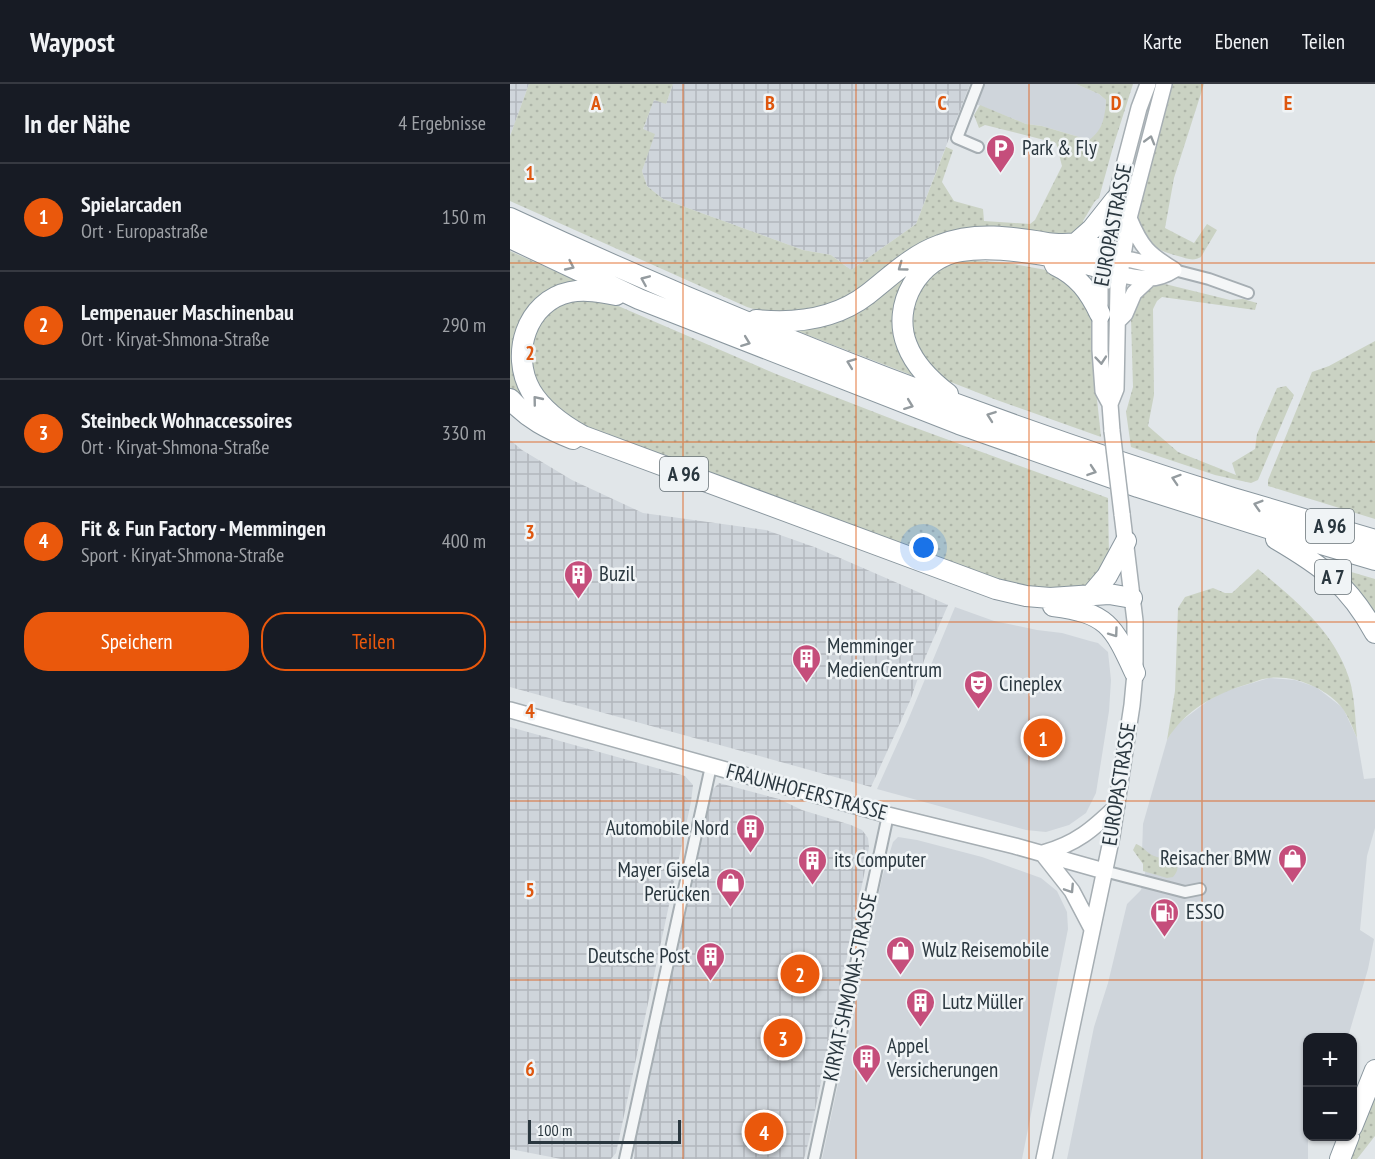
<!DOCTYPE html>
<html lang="de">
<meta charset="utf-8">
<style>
body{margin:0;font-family:"PT Sans Narrow",sans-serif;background:#242831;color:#f1f3f6}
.controls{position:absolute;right:18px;bottom:18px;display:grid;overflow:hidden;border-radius:12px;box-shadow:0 2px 4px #0004}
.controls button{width:54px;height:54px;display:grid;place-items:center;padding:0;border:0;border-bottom:2px solid #363941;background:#171b24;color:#f1f3f6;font:30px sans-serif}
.scale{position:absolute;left:18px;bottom:15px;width:153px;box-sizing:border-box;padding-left:6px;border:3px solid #2a373f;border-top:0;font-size:16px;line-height:21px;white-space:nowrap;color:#2a373f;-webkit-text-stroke:4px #f0f4f6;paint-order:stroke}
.you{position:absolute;left:414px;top:464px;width:21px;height:21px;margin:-15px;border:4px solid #fff;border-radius:50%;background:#1a73e8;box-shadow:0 0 0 9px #1a73e833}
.badge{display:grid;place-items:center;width:39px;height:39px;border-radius:50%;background:#ea580c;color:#fff;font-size:20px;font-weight:700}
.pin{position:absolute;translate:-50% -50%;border:3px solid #fff;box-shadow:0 2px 6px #0006}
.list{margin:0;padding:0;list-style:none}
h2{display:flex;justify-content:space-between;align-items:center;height:78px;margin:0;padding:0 24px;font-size:26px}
h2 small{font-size:20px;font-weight:400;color:#9ea1a6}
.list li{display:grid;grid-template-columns:39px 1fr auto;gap:18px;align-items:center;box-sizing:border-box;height:108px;padding:0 24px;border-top:2px solid #363941}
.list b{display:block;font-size:22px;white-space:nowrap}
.list p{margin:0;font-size:20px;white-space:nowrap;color:#9ea1a6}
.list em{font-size:20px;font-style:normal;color:#9ea1a6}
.actions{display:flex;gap:12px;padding:18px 24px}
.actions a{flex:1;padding:14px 0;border:2px solid #ea580c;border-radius:24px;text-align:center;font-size:21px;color:#ea580c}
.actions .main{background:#ea580c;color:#fff}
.map{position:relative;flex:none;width:865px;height:1075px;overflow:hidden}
header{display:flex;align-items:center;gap:36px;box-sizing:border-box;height:84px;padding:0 30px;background:#171b24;border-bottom:2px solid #363941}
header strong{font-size:28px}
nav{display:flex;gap:33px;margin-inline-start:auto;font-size:21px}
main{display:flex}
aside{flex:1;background:#171b24}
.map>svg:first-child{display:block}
.built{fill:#cfd5db}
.industrial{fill:url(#industrial-grid)}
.grass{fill:url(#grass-dots)}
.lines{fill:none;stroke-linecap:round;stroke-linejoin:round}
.street-casing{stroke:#a6aeb3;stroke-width:14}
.secondary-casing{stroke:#a6aeb3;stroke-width:18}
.highway-casing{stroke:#89969e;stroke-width:22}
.street{stroke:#f4f6f7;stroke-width:10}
.secondary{stroke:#fff;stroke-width:15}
.highway{stroke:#fff;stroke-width:20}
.secondary-bridge-casing{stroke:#a6aeb3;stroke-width:18;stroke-linecap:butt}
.secondary-bridge{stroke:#fff;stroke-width:15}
.oneway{stroke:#949b9f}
.grid{fill:none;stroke:#de570f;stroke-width:1.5;stroke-opacity:0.55}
.labels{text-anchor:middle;stroke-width:5;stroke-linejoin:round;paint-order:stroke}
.shield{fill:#f0f4f6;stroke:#657076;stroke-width:1.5}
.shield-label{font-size:20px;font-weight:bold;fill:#2a373f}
.poi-label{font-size:21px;fill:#2a373f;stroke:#f0f4f6;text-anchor:start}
.street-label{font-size:21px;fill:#2a373f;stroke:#f0f4f6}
.grid-label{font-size:20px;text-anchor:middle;font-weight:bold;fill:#de570f;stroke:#f0f4f6;stroke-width:5;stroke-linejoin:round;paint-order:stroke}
</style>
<header>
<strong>Waypost</strong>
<nav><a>Karte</a><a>Ebenen</a><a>Teilen</a></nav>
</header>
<main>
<aside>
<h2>In der Nähe<small>4 Ergebnisse</small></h2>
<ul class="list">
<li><span class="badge">1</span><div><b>Spielarcaden</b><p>Ort · Europastraße</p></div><em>150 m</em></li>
<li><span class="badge">2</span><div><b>Lempenauer Maschinenbau</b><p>Ort · Kiryat-Shmona-Straße</p></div><em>290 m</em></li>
<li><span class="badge">3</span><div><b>Steinbeck Wohnaccessoires</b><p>Ort · Kiryat-Shmona-Straße</p></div><em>330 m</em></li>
<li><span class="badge">4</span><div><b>Fit &amp; Fun Factory - Memmingen</b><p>Sport · Kiryat-Shmona-Straße</p></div><em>400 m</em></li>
</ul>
<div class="actions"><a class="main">Speichern</a><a>Teilen</a></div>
</aside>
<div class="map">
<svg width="865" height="1075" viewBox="0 0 865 1075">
<defs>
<pattern id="industrial-grid" width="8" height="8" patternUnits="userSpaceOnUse" patternTransform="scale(1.5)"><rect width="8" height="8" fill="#cfd5db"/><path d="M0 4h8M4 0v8" fill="none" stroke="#b2b7bd"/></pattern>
<pattern id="grass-dots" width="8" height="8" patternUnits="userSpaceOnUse" patternTransform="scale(1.5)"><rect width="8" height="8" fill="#cad2c3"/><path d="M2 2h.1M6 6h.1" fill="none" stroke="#aeb5a9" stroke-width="1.8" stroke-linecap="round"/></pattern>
</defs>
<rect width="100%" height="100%" fill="#e1e6e9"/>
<path class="built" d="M474 0H566L589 10 596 16 595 33 588 49 579 56 532 42 516 40 466 20Z
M445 523 484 537 527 546 552 549 580 557 588 559 598 568 601 596 599 627 586 709 576 729 559 741 536 748 516 746 367 705 398 636Z
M759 594 785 596 806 603 833 624 847 654 854 695 865 694V744L857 772 850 846 864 855 858 885 838 953 798 954V1075H557L584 943 598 899 617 820 631 806 636 785 632 769 633 740 657 656 666 641 699 616 716 607Z
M388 753 407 756 472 773 531 794 547 807 557 828 558 845 512 1075H312L372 794 383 758Z"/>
<path class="industrial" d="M0 0H19L0 52Z
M163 0H460L406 140 341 186 321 171 293 166 153 115 137 102 132 87 144 50 133 46 144 15 156 20Z
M0 356 12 366 62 396 133 429 256 446 307 464 438 521 415 574 400 617 361 703 0 603Z
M0 643 175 692 183 701 181 718 106 1069 101 1075H51L0 1065Z
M209 699 269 715 292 726 341 741 352 746 358 754 359 763 354 791 299 1056 294 1075H124V1064L130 1032 179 813 197 720 202 706Z"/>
<path class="grass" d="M19 0H163L156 20 144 16 133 45 145 50 132 87 137 102 153 115 293 166 321 171 341 186 406 140 436 63 443 66 432 98 444 117 473 125 474 137 520 140 525 136 552 82 546 59 475 41 469 44 464 31 470 21 516 40 532 42 579 56C593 46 595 33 596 16L589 10 566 0H623L603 63 589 114 585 117 573 137 576 140 562 150 554 152 488 146 341 216 289 232 250 227 237 223 0 117V52Z
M663 0H694L664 94 655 144 684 159 697 140 707 146 691 173C683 178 676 174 668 172 644 166 632 157 628 131Z
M0 167 67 197V200L6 253 41 337 0 307Z
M459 176 498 179 547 188 557 192 582 232 586 306 591 353 484 315 428 293 404 266 399 226 418 189 442 178Z
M407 180 391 218 414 296 282 245Z
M655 200 720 216 733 215 747 219 745 226 652 213 647 217 643 225 644 311 638 342 668 368 726 391 722 379 745 365 747 350 767 304 776 302 784 311 748 396 741 399 705 391 621 363 616 328 623 303 621 234 626 217 639 203Z
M85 212 266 290 395 340 598 414 599 472 582 502 518 506 81 351 40 322 19 290V249L43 221Z
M865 257V435L758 402V396L802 288 819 282Z
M821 482 865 495V531Z
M748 485C785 516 824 547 839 594 845 613 845 635 847 654 843 645 839 634 833 625 818 605 785 591 760 594 753 594 745 598 738 600 705 610 675 626 657 656L665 607 668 524 675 513 703 504 715 509H722Z
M626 760C633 762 636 768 642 771 651 776 678 776 663 793L657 794 633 787V780L623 766Z
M865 1001V1052L847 1075H836Z"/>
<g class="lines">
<defs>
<path id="street" d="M468 0 447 54 468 63
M664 186 699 195 738 209
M594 787 675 808 690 805
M115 1075 201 682
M304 1075 378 731"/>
<path id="secondary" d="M619 134C631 163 638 170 664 186
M613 174 651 183
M610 190C630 196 647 197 664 186
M609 236 615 230 624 209 640 194
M600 320 606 305 608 203 619 134 654 0
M602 347 600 320 593 307 590 266V196L597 151 612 89 629 24 638 0
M0 626 378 731 505 762 594 787
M532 769 562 807 582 845
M533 769C566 760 583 745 607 722
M534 1075 602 752 622 621 625 589V537L612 430"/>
<path id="highway" d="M0 134C234 243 476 337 723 414 770 428 818 442 865 456
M0 154 129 215 449 340 628 403 767 447 865 476
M565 160 582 145 605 116
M543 176 545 181C568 192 579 207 590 230
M106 211C91 208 75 205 60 208 16 217 0 271 21 307 33 327 53 341 73 352L486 505 516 512 540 514 599 510 622 514
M246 236C286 240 326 235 358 210 381 192 402 171 430 161 465 147 502 153 538 159 550 161 562 159 574 160 588 162 601 169 613 174
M438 310C421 297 405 282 397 261 381 221 409 173 451 167 494 160 569 176 610 190
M0 315C18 335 38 345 63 355
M766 455C812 482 839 501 865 549
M580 512 597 492 616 457
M543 522C597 529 603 541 625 589
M842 1043 865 986
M830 1075 839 1052"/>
</defs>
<use href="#street" class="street-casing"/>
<use href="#secondary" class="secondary-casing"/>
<use href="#highway" class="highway-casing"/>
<use href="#street" class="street"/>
<use href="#secondary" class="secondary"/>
<use href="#highway" class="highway"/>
<defs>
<path id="secondary-bridge" d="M602 347 612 430"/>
</defs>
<use href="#secondary-bridge" class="secondary-bridge-casing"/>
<use href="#secondary-bridge" class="secondary-bridge"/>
</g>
<defs><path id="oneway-chevron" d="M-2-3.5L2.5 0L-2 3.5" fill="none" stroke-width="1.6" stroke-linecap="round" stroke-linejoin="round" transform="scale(1.5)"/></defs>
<g class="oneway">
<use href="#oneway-chevron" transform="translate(640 56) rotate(-74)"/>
<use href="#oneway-chevron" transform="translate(60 182) rotate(25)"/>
<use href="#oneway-chevron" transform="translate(392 183) rotate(144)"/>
<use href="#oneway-chevron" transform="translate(135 196) rotate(-157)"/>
<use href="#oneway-chevron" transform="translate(236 258) rotate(21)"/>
<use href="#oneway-chevron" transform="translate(591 276) rotate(85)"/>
<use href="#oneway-chevron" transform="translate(341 279) rotate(-159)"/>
<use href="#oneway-chevron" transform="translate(27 316) rotate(-129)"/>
<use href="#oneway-chevron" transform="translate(399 321) rotate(21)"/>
<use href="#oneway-chevron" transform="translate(481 332) rotate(-160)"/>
<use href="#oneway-chevron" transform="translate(582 387) rotate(19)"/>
<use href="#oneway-chevron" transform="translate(666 395) rotate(-162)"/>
<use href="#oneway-chevron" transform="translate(748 421) rotate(-163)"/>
<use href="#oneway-chevron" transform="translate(604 549) rotate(54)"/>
<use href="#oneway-chevron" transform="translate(560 805) rotate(57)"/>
</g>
<path class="grid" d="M173 0V1075M346 0V1075M519 0V1075M692 0V1075M0 179H865M0 358H865M0 538H865M0 717H865M0 896H865"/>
<defs>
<symbol id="parking-pin" viewBox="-11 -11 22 30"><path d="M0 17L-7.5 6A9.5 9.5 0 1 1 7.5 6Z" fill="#c54e7b" stroke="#f0f4f6"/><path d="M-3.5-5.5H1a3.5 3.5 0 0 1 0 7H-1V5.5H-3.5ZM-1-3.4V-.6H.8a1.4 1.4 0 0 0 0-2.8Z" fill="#fff"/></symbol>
<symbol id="building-pin" viewBox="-11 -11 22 30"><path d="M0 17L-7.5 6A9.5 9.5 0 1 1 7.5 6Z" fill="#c54e7b" stroke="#f0f4f6"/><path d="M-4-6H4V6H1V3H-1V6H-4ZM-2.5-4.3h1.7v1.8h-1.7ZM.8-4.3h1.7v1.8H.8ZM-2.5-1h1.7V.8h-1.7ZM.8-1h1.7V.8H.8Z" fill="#fff"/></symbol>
<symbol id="theatre-pin" viewBox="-11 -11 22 30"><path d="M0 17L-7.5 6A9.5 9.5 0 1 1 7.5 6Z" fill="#c54e7b" stroke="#f0f4f6"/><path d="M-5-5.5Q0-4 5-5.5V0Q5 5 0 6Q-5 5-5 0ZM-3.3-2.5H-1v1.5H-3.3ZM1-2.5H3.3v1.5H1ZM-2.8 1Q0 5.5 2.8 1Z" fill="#fff"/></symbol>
<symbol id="shop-pin" viewBox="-11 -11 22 30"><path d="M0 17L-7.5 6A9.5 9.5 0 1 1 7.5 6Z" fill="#c54e7b" stroke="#f0f4f6"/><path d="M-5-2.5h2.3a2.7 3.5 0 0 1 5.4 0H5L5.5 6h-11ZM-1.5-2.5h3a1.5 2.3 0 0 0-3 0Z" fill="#fff"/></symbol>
<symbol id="fuel-pin" viewBox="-11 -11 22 30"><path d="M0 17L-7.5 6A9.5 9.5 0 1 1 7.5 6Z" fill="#c54e7b" stroke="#f0f4f6"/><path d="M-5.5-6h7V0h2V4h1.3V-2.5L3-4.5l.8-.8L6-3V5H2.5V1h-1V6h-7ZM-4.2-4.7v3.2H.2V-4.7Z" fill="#fff"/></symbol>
</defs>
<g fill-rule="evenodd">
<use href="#parking-pin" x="474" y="48" width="33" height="45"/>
<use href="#building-pin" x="52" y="474" width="33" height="45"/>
<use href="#building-pin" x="280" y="558" width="33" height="45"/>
<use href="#theatre-pin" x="452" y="584" width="33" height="45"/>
<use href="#building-pin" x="224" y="728" width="33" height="45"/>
<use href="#shop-pin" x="766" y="758" width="33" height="45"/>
<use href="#building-pin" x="286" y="760" width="33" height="45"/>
<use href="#shop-pin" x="204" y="782" width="33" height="45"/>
<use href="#fuel-pin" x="638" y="812" width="33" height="45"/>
<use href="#shop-pin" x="374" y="850" width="33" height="45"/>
<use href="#building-pin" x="184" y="856" width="33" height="45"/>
<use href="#building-pin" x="394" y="902" width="33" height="45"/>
<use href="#building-pin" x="340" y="958" width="33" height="45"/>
</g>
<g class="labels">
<g class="shield">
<rect x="150" y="373" width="48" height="34" rx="4.5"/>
<rect x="796" y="425" width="48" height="34" rx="4.5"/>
<rect x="805" y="476" width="36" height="34" rx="4.5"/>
</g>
<g class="shield-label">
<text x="174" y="397">A 96</text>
<text x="820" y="449">A 96</text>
<text x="823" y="500">A 7</text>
</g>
<g class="poi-label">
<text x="512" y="71">Park &amp; Fly</text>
<text x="89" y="497">Buzil</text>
<text x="317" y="569">Memminger<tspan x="317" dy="24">MedienCentrum</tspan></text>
<text x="489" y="607">Cineplex</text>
<text x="219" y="751" text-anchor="end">Automobile Nord</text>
<text x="761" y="781" text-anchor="end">Reisacher BMW</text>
<text x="324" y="783">its Computer</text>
<text x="200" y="793" text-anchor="end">Mayer Gisela<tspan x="200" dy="24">Perücken</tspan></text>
<text x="676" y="835">ESSO</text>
<text x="412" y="873">Wulz Reisemobile</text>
<text x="180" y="879" text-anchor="end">Deutsche Post</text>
<text x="432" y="925">Lutz Müller</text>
<text x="377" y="969">Appel<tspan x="377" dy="24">Versicherungen</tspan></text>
</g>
<g class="street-label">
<text transform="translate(603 141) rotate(-79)" y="7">EUROPASTRASSE</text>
<text transform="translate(609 700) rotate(-81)" y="7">EUROPASTRASSE</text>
<text transform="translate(297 708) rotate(15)" y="7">FRAUNHOFERSTRASSE</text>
<text transform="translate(340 903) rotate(-78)" y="7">KIRYAT-SHMONA-STRASSE</text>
</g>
</g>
<g class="grid-label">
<text x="86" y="26">A</text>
<text x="260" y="26">B</text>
<text x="432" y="26">C</text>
<text x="606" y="26">D</text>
<text x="778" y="26">E</text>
<text x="20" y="96">1</text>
<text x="20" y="276">2</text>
<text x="20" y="455">3</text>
<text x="20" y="634">4</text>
<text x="20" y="813">5</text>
<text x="20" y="992">6</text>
</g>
</svg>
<div class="controls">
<button>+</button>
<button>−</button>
</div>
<div class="scale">100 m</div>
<div class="you"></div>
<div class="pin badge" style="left:533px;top:654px">1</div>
<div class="pin badge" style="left:290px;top:890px">2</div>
<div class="pin badge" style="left:273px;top:954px">3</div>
<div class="pin badge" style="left:254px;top:1048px">4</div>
</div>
</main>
